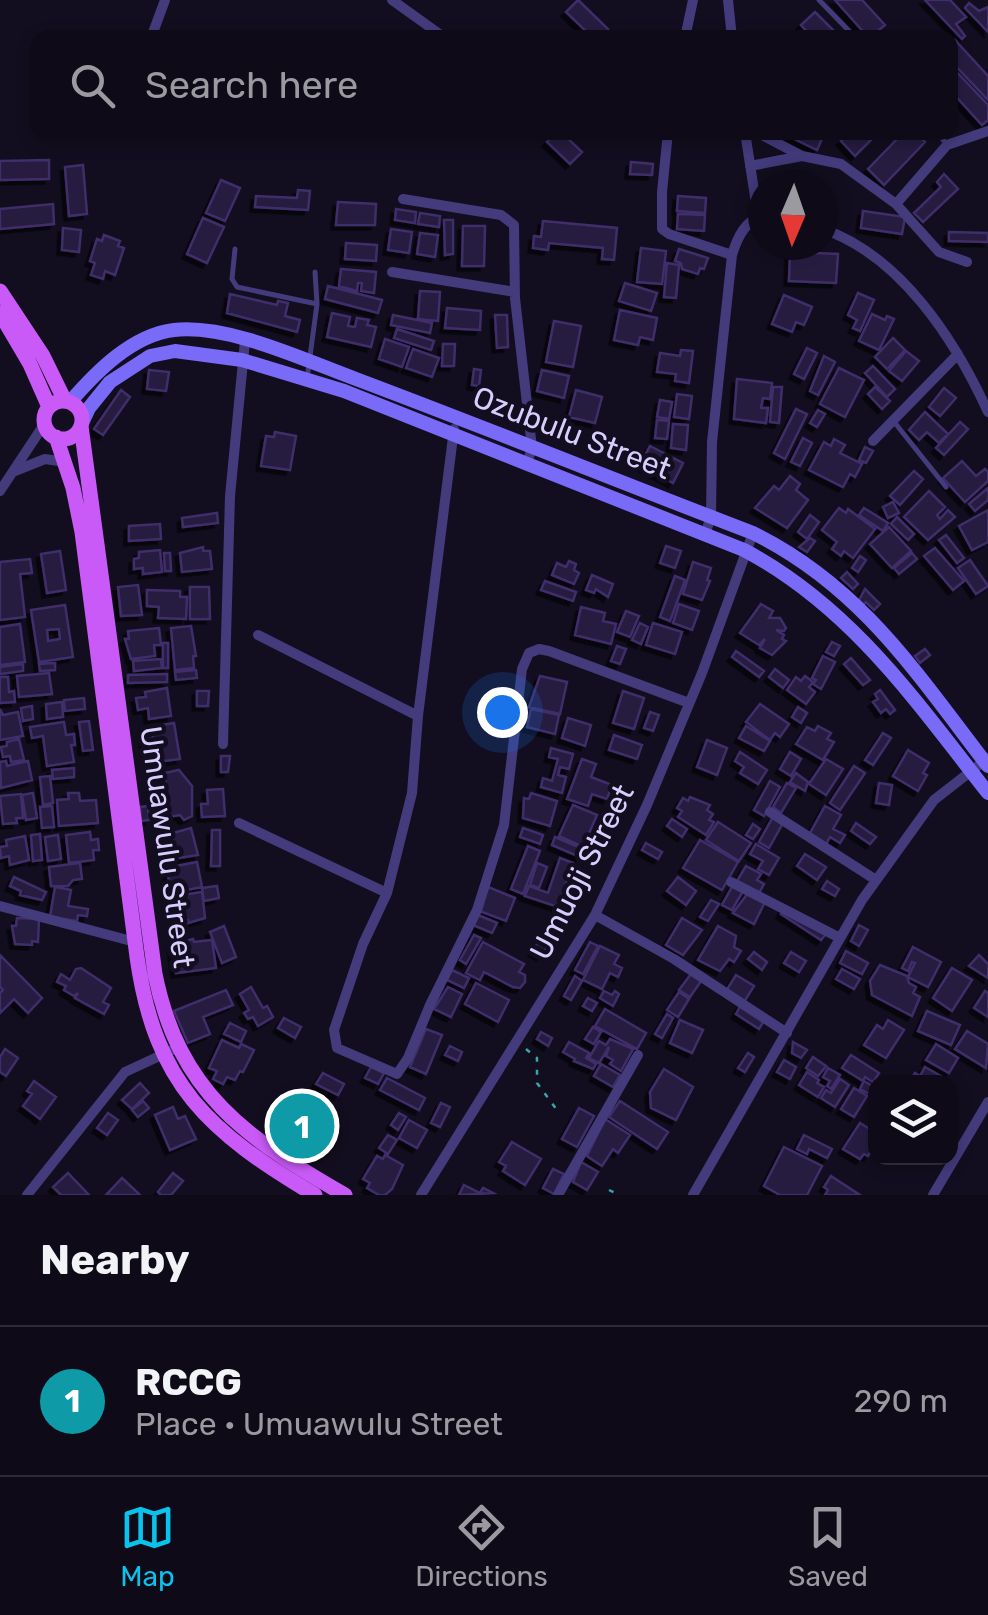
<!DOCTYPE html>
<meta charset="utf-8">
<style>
body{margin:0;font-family:Rubik,sans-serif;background:#1c1824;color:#f1f3f6}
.controls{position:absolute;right:30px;bottom:30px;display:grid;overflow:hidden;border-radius:20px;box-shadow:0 5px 15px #0003}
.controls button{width:90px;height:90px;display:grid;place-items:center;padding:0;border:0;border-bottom:2px solid #2e2b36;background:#0e0a17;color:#f1f3f6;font:50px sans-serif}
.compass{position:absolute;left:748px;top:170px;width:90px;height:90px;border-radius:50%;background:#0e0a17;box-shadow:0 5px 15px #0003;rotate:182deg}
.you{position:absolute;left:502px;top:712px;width:35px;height:35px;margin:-25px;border:8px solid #fff;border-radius:50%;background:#1a73e8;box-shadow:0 0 0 15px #1a73e833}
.badge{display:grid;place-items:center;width:65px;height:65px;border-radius:50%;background:#0bc2ec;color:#fff;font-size:32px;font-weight:700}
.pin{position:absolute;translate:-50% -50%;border:5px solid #fff;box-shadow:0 2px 10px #0006}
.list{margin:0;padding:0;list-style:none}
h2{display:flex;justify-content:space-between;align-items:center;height:130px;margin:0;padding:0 40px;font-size:42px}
h2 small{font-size:32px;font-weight:400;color:#9b9aa1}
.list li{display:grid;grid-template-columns:65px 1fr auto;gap:30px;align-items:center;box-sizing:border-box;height:150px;padding:0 40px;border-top:2px solid #2e2b36}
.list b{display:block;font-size:38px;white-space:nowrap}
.list p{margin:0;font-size:32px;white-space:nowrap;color:#9b9aa1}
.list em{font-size:32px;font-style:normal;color:#9b9aa1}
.icon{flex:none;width:55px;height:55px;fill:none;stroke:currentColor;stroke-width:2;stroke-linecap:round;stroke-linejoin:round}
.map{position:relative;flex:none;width:988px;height:1195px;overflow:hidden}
.search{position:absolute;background:#0e0a17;box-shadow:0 5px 15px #0003;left:30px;right:30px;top:30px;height:110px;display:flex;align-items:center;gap:25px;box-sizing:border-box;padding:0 35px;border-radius:20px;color:#9b9aa1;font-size:38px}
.sheet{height:280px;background:#0e0a17}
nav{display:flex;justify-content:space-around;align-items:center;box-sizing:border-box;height:140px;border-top:2px solid #2e2b36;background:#0e0a17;font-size:28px;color:#9b9aa1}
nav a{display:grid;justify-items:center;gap:5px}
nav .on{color:#0bc2ec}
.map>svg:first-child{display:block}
.building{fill:#251a3f;stroke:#3f2e6a;stroke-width:2.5;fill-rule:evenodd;filter:url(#shadow)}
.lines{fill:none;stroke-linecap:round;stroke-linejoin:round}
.path{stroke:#33a9ac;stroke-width:2.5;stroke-dasharray:5 8;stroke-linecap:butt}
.service{stroke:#433b7c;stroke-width:5}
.minor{stroke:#433b7c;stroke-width:10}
.secondary{stroke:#796af8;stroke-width:14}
.primary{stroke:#ca5af7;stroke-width:15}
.labels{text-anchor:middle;stroke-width:9;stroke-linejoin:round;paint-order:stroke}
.street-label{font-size:30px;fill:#d7cefd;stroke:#120e1f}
</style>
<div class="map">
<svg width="988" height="1195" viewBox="0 0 988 1195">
<defs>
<filter id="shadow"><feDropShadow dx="-4.5" dy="4.5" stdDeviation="0" flood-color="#0009"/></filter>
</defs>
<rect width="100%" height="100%" fill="#120e1f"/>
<path class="building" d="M578 0 608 29 602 36 604 38H593L566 12Z
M835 0H862L885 25 869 38Z
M925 0H950L966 17 956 24 965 36 962 39Z
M969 3 979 11 988 7V32L965 8Z
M815 12 841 38H813L801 25Z
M955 40 988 76V100L950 60V43Z
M950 65 988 105V120L982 125 951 91 954 89 950 85Z
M556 132H561L582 152 570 164 547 142Z
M780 132H825L817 150Z
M850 132H879L855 156 841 141Z
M904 132H915L925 142 884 185 868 169Z
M49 160V179L0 180V161Z
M631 162 653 164 652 175 630 174Z
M83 165 87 214 69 216 65 167Z
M944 174 958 189 923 222 914 213 941 187 937 182Z
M221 180 240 188 225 221 206 213Z
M298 190 310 191 308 210 255 207 256 196 297 198Z
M678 196 706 198 705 213 677 211Z
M338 202 376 204 375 225H336Z
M53 204 54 224 0 229V209Z
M396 209 416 212 415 223 395 220Z
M863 211 905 217 902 234 861 228Z
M420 213 440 216 439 227 418 224Z
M678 214 705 215 704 231 677 229Z
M203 218 224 227 207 263 187 254Z
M444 220H453V254L445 255Z
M543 221 617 228 614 260 602 259 603 248 549 243 548 250 533 248 534 236 541 237Z
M463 226H485L484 266H462Z
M63 228 81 230 79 252 62 250Z
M391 229 412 232 409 253 388 250Z
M949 232 988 233V242L949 241Z
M420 233 438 235 435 257 417 254Z
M104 235 120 241 118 246 124 248 115 275 105 271 103 279 91 275 95 263 90 261 97 239 102 241Z
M346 243 377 245 376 261 345 259Z
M641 248 666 251 662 284 637 282Z
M679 249 708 258 704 269 700 268 698 274 682 269 681 263 675 261Z
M790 252 838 254 836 283 789 281Z
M667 263 679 265 676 298 664 297Z
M341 269 376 272 374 293 361 291 362 283H358L357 291 339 286Z
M625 283 657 293 651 311 619 301Z
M328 286 382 300 378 313 325 299Z
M420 291 440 292 438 321 418 319Z
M858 293 874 300 860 331 853 328 857 320 848 315Z
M230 294 277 305 278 301 288 303 285 316 300 320 297 332 227 313Z
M784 295 812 307 804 325 796 322 792 332 772 324Z
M447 308 481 311 480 330 445 328Z
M620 310 657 318 653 340 640 337 638 345 614 340Z
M332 313 350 317 348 326 355 327 357 318 369 320 367 325 376 327 371 347 327 337Z
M872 314 885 320 887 316 894 319 879 350 859 341Z
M393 315 432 323 430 333 391 325Z
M495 315H507L508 347 497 348Z
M554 321 581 326 573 367 546 362Z
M397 329 434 341 431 350 394 338Z
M893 338 905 350 887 369 875 357Z
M385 339 409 347 402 367 379 359Z
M443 344H455L454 366H442Z
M807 348 817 353 804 379 794 374Z
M413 349 439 358 432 377 406 368Z
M681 350 693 351 689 383 675 381 676 374 657 372 660 353 680 356Z
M906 351 919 361 902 381 889 371Z
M824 356 835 362 818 395 810 391Z
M873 366 895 389 887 397 865 373Z
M839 368 864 380 845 417 820 404Z
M474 369 481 370 479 386 472 385Z
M149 370 169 372 166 391 147 389Z
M542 370 569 376 564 398 537 391Z
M737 379 772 383 770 399 763 398 761 408H768L766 423 734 419Z
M773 387H782L779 423 770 422Z
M875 387 890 401 882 409 868 394Z
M944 388 956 398 940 416 929 407Z
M121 390 130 397 103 435 94 429Z
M576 390 602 397 595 423 569 417Z
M677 394 692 396 689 419 674 417Z
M660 400 672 402 669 419 657 417Z
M796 409 807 414 785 459 774 453Z
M818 410 825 414 817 427 810 423Z
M925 412 948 434 939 443 927 432 919 440 909 430Z
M657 420 669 421 667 439 655 438Z
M960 422 968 429 944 455 936 448Z
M673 424 688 425 686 450 671 448Z
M275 432 296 436 290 470 261 466 266 436 274 437Z
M803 438 812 443 800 466 791 462Z
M834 439 845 445 840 453 862 464 855 477 850 474 843 487 809 470 824 442 831 446Z
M650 446 683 463 673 483 640 465Z
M865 447 873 451 866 463 859 460Z
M962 461 976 476 985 469 988 472V481L965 502 943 478Z
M914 471 923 479 900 505 890 496Z
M790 476 800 484 796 490 808 500 787 528 755 508 774 486 779 490Z
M988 488V500L975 511 969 504Z
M929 491 945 507 937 515 940 519 948 510 955 517 928 540 904 517Z
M893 502 899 513 888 518 883 507Z
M839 508 846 513 848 509 875 529 853 558 844 551 841 556 832 549 837 542 822 530Z
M864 508 888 523 883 531 859 515Z
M988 510V542L972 550 959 526Z
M217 513 218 523 183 527 182 518Z
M810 515 819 522 807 539 798 532Z
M897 517 914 534 908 540 891 524Z
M160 524 161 539 129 541V526Z
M889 527 911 551 892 568 870 544Z
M946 535 964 558 957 563 939 540Z
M810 538 815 541 807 552 799 547Z
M666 546 681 551 675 568 660 563Z
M203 547V551H210L212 569 182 572 180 553Z
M935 548 964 581 953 590 924 556Z
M160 550 162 572 143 574V568L134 569V559L139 558V552Z
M60 551 66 590 47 593 41 554Z
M164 553H170L171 571H165Z
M912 553 917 559 899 574 894 568Z
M860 556 866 560 858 572 852 568Z
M30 559 32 573 20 574 25 617 0 620V562Z
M970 560 988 586 976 594 958 568Z
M569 561 576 564 574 570 579 573 574 584 552 575 557 563 566 567Z
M693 562 711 568 707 580 710 581 702 600 683 594Z
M847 572 858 584 853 589 841 578Z
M592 575 613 584 608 597 596 589 594 593 586 590Z
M675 576 685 580 670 621 660 617Z
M545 581 576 592 573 601 541 590Z
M138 585 142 615 121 616 118 587Z
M190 587H209L210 619H190Z
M865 589 880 604 874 610 866 602 862 606 858 602Z
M147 590 180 591V597H187L186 619 158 618 159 607 147 606Z
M679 604 699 611 692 630 673 623Z
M761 604 773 611 769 618H780L786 628 784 631 776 630 784 635 782 639 786 641 772 655 760 648 765 639 759 645 740 633Z
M65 605 73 657 39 662 31 610ZM59 629 60 639 48 641 47 630Z
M581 607 605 613 603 621 616 624 611 644 575 635Z
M626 611 639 616 630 637 617 632Z
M640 623 648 627 641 644 632 640Z
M653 623 682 632 675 654 646 645Z
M20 624 25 662 0 665V627Z
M191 626 196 656H193L194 668 175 670 171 628Z
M159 628 161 645H154L155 656 131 659 125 639H129L128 631Z
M832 642 840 646 834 656 826 652Z
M163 643H168V668H163Z
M617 646 626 649 620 664 611 661Z
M925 649 930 655 920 663 915 656Z
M736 651 764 671 759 677 732 657Z
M823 656 835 662 821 689 813 684 816 680 812 678Z
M851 658 870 680 863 685 844 664Z
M161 659 162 668 134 671 133 661Z
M55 663V670L40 671 39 664Z
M23 664V671L0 674V667Z
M775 669 789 680 783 688 769 677Z
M196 670 197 678 176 680 175 672Z
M49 673 52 694 19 697 17 676Z
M167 674V682L128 683V675Z
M540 676 567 682 560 714 529 707Z
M805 676 813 682 809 687 815 692 806 704 787 690 796 677 801 681Z
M0 677H8L9 692 14 691 15 702 0 703Z
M167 688 171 716 149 719 148 708 138 710 136 698 146 697 145 692Z
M880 690 895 710 890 714 886 709 881 713 873 702 878 699 875 694Z
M197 691H209L208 706H197Z
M623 691 644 698 634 729 613 723Z
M84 698 85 709 65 711 64 700Z
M62 702 63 717 47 719 46 704Z
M760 704 789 724 780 737 775 733 770 740 746 722Z
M32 706 33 719 23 721 21 708Z
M798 707 807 713 801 723 792 717Z
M0 709 3 715 18 712 23 736 0 740Z
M531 709 559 715 555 734 527 727Z
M650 712 659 715 653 731 644 728Z
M568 718 591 725 585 746 562 738Z
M89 721 93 750 83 751 79 722Z
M64 722 66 735 74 734 75 745H71L74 762 47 766 43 736 32 738 30 727Z
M174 723 180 759 156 762 155 751 146 752 144 740 153 738 151 727Z
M746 726 770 741 764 751 739 738Z
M818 726 831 733 827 739 834 742 823 760 796 744 807 727 815 731Z
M883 733 891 738 873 765 865 760Z
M614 735 642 745 637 759 609 750Z
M19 739 24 760 11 762 10 756 3 757 1 747 7 746V742Z
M707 740 727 748 717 775 697 767Z
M551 748 573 754 569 769 560 767 558 775 566 777 562 793 541 787 543 778 552 781 558 759 549 757Z
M908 750 929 763 923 773 927 775 918 791 893 776Z
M740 752 767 770 758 784 740 773 744 767 735 761Z
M790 752 801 759 791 776 780 769Z
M221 756H230L228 772H221Z
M582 759 596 764 591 777 612 785 607 799 592 794 588 806 567 799Z
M826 759 843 769 826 795 809 784Z
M6 761 7 766 28 761 32 780 1 788 0 762Z
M854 766 865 773 840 810 830 803Z
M74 768V777L53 779 52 770Z
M179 770 192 786V816L184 820 180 815 162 818 160 790 166 789 165 773Z
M796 773 808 782 805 791 790 782Z
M50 776 53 803 43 805 40 777Z
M770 781 780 787 764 816 754 810Z
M787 783 796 788 781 813 773 807Z
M879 783 892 785 889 805 876 803Z
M223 789 225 816 202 817 201 804H208L207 790Z
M33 793 37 818 26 820 22 795Z
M68 793H79L80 801 96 800 98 823 59 826 57 800 69 799Z
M531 793 557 801 550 826 523 818 524 798 529 799Z
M21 794 23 818H16L17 823 3 824 0 796Z
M690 797 710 805 707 810 713 814 709 820 714 822 706 835 678 817 682 811 677 808 683 798 688 801Z
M573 805 597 815 583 847 559 836Z
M52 806 54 827 42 828 40 807Z
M148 806 149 820 141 821 140 807Z
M825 806 841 815 833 829 845 835 840 843 830 837 826 844 809 835Z
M773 817 783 823 769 848 759 842Z
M672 819 687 829 682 837 667 826Z
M718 822 751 843 739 861 706 840Z
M856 823 876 837 870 844 851 831Z
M753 824 760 829 753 839 746 835Z
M191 828 198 855 172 859 170 849 163 851 162 845 168 844 166 835Z
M523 828 543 835 540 844 520 837Z
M212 830H220V866H211Z
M90 832 91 840 98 839 99 850H93L94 860 69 863 66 835Z
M40 834 42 860 33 861 31 835Z
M58 835 61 859 48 861 45 837Z
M25 836 29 860 10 865 9 856 1 858 0 847 7 846 6 840Z
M555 837 583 849 580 857 552 845Z
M700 840 738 862 722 890 683 868Z
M646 843 662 852 658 859 642 850Z
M756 844 779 858 769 875 758 869 763 861 750 854Z
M528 846 540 851 523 894 511 889Z
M805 854 826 867 817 880 797 866Z
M560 858 573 863 558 907 525 896 529 886 548 893Z
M197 862 202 887 176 892 175 884H170L166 868Z
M80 863 82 879 73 880 68 886H51L49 867Z
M537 863 547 867 539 888 530 885Z
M746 866 761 874 757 880 764 884 759 893 737 881Z
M14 877 46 892 42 900 20 895 21 891 10 886Z
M678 877 696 891 686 905 667 891Z
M827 881 839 889 835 896 822 889Z
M733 885 743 891 732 910 722 905Z
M217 886 219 898 204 901 202 888Z
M55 887 71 890 68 906 88 909 87 916 78 915 77 921 50 917Z
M488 887 515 898 506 921 477 910Z
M202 892 205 918 188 923V920L176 922V896Z
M748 893 765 902 754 924 733 913Z
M711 900 719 904 708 921 700 917Z
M784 908 825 935 821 940 781 914Z
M478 915 497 923 492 933 473 925Z
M17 918 39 919 38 942 32 941V945L15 944 12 926H16Z
M682 918 702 930 683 955 666 945Z
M859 925 868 930 859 946 851 941Z
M224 926 236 957 222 963 210 932Z
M718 926 736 936 734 947 741 951 734 962 729 959 720 971 698 960Z
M546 928 555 934 541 956 533 951Z
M474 935 481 938 466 964 460 960Z
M193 939 194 942 212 940 216 968 176 973 172 945Z
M483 942 524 964 519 972 525 975V982L520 988 513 987 484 972 480 980 466 973Z
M590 942 598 946 583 974 575 970Z
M600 946 619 955 614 964 622 968 618 977 610 973 602 989 583 980Z
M913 947 941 962 928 987 908 977 915 963 912 962 908 971 902 968Z
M846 951 868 963 862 974 840 963Z
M754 952 767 962 762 970 748 959Z
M791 952 806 961 799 972 784 963Z
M0 955 42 998 28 1013 14 999 0 1013V993L3 990 0 987Z
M979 955 988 964V978L969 966Z
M880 965 907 976 909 983 916 987 913 993 920 997 912 1016 872 995 870 981Z
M81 968 111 988 103 1002 109 1005 104 1014 75 998 78 993 74 996 64 990 66 986 57 982 61 974 70 980 76 969Z
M952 968 972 980 952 1011 933 998Z
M842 969 860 979 854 989 836 979Z
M452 970 469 978 464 988 447 980Z
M691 974 701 981 690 997 679 990Z
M736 975 754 986 744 1002 726 991Z
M575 976 582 981 571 1000 564 996Z
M476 983 509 1000 498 1022 465 1004Z
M251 987 263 1008 267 1006 273 1017 258 1026 253 1017 248 1019 244 1013 249 1010 240 994Z
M448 987 462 994 451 1017 434 1009Z
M226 990 233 1005 203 1017 210 1034 188 1043 174 1011Z
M604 991 612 995 615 991 619 994 613 1006 600 998Z
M985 991 988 993V1017L974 1008Z
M679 992 689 999 678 1017 667 1010Z
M588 998 597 1003 592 1011 583 1006Z
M741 1005 765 1019 759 1029 736 1014Z
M605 1009 646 1033 637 1049 595 1026Z
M927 1011 960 1025 951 1045 918 1031Z
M667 1014 673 1018 662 1038 655 1034Z
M284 1018 301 1027 295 1038 278 1028Z
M680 1020 703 1030 692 1053 670 1043Z
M888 1020 904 1030 886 1058 864 1045 877 1025 883 1029Z
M230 1023 246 1031 241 1042 224 1034Z
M593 1027 601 1032 594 1044 585 1039Z
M426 1029 442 1035 426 1074 410 1067Z
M967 1031 988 1044 986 1068 955 1049Z
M541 1032 552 1038 548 1046 537 1039Z
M610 1039 633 1049 621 1071 610 1064 613 1060 606 1056 609 1047 599 1063 589 1058 599 1041 606 1045Z
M222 1040 239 1048 241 1044 254 1050 243 1072 240 1071 235 1080 227 1077 223 1084 213 1079 217 1071 209 1068Z
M569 1042 589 1053 586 1058 596 1064 593 1069 574 1061 575 1059 563 1052Z
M793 1042 807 1050 801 1058 792 1053Z
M936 1044 958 1058 949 1073 926 1060Z
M450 1046 462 1052 458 1061 445 1055Z
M5 1049 18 1058 6 1076 0 1072V1057Z
M748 1053 754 1057 745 1072 738 1068Z
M851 1055 879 1073 873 1082 865 1077 863 1081 842 1068Z
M813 1057 826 1066 818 1076 806 1068Z
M784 1060 796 1067 790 1079 777 1072Z
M601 1064 620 1075 613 1087 594 1076Z
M371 1067 384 1073 378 1084 365 1078Z
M925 1067 944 1078 942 1082H909L915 1073 920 1076Z
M828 1068 840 1075 831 1089 827 1086 830 1081 823 1077Z
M664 1069 693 1087 676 1120 651 1108 650 1092Z
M807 1072 819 1080 817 1083 824 1087 818 1097 799 1085Z
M323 1073 344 1084 338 1095 316 1084Z
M387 1078 425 1098 419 1110 380 1090Z
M840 1079 849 1085 835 1107 821 1098 826 1090 831 1093Z
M34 1081 56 1097 40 1119 23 1106 32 1094 27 1091Z
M864 1081 874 1087 870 1094 860 1089Z
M140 1083 149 1093 132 1109 122 1100Z
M854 1088 867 1096 854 1117 841 1109Z
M143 1101 149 1108 138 1117 132 1110Z
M620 1101 668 1132 657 1149 609 1117Z
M317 1102 323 1105 318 1112 322 1114 299 1150 281 1139 304 1103 313 1108Z
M441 1103 450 1107 440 1127 431 1123Z
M173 1107 178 1119 185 1116 196 1139 170 1150 155 1115Z
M579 1108 594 1116 577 1147 562 1139Z
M108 1113 118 1120 107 1135 97 1128Z
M399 1113 406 1117 398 1130 391 1125Z
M605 1119 630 1135 618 1153 613 1149 602 1166 587 1156Z
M409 1120 427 1130 417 1148 399 1138Z
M860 1123 876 1133 870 1144 874 1146 868 1156 864 1154 860 1159 843 1149Z
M388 1135 397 1140 388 1154 379 1148Z
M804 1135 832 1149 827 1158 809 1149 807 1154 797 1149Z
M512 1142 541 1159 525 1185 503 1171 506 1166 499 1162Z
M784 1147 822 1166 807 1195H780L764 1186Z
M385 1155 403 1165 392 1189 385 1195H379L367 1188 370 1183 363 1179 377 1156 383 1159Z
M581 1162 598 1172 587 1190 573 1182Z
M553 1169 564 1174 554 1194 543 1188Z
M68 1173 89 1195H61L53 1187Z
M173 1173 183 1181 171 1195H161L158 1192Z
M831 1176 860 1195H825L828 1190 824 1187Z
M122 1178 140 1195H106Z
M464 1185 480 1193 483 1188 493 1193 459 1195Z"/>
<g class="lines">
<path class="path" d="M526 1049 537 1058V1083L557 1110
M609 1190 619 1195"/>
<path class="service" d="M819 0 856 38
M937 132 947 145
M235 249 232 279 237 287 317 304
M307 379 317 304 315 272
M895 423 946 487"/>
<path class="minor" d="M392 0 445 38
M728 0 732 38
M151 38 165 0
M685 38 693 0
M668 132 662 192V229L669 234 732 255
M745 132 758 216
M756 132 802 156
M750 166 802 156 841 164 896 204 939 252 967 262
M403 199 501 215 514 225 515 298 532 448 527 463
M896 204 947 145 988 131
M823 229C901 256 955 340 988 412
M392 272 515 292
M454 429 418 716 412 793 387 893 363 944 334 1030 337 1048 397 1074 408 1058 430 1005 477 910 504 825 522 669 529 653 539 649 549 651 689 703
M873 441 958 354
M15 471 45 459 65 462
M0 491 45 423
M705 534 711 517 712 442 732 255C737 238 745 220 763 216
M258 635 418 716
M223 744 230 496 245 341
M770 812 876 880
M239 823 387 893
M731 882 840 938
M0 906 135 942
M595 915 674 959 787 1033
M27 1195 125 1072 179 1047
M421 1195 595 915 647 805 702 673 753 533
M558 1195 638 1055
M693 1195 862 900 934 800 988 758
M933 1195 988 1102"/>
<path class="secondary" d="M70 402C96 372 132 335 174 330 229 324 304 360 356 379 489 429 620 482 753 533 861 586 917 674 988 766
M82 423 89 408 110 382 150 356 175 351 242 360 344 391 744 550C851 607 915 700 988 793"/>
<path class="primary" d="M0 291 43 356 65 401
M0 313 30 364 49 407
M44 420a19 19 0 1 1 38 0a19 19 0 1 1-38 0Z
M81 426 155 974C179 1093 246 1138 345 1195
M56 437 73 488 82 532 137 957C155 1085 209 1132 315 1195"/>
</g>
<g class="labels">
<g class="street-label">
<text transform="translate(572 433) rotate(21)" y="10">Ozubulu Street</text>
<text transform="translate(167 847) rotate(82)" y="10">Umuawulu Street</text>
<text transform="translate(582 872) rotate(-63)" y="10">Umuoji Street</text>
</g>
</g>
</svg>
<div class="controls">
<button><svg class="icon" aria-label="layers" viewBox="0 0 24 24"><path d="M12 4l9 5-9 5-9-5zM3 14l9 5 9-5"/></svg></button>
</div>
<svg class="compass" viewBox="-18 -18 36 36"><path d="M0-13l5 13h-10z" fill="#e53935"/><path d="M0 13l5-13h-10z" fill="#9b9aa1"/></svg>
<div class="you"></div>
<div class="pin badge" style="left:302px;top:1126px;background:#0f9aa8">1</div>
<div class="search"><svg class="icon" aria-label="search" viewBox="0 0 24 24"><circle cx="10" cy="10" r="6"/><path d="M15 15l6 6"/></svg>Search here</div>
</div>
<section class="sheet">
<h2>Nearby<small></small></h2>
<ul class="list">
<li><span class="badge" style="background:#0f9aa8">1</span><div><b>RCCG</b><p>Place · Umuawulu Street</p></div><em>290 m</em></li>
</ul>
</section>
<nav>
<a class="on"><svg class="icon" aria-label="map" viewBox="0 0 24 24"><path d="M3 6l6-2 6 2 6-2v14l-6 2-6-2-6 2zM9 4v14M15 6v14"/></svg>Map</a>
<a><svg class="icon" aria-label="directions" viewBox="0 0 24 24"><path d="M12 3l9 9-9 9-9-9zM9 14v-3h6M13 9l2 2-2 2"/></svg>Directions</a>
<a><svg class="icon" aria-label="saved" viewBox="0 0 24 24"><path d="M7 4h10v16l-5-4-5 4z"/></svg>Saved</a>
</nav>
